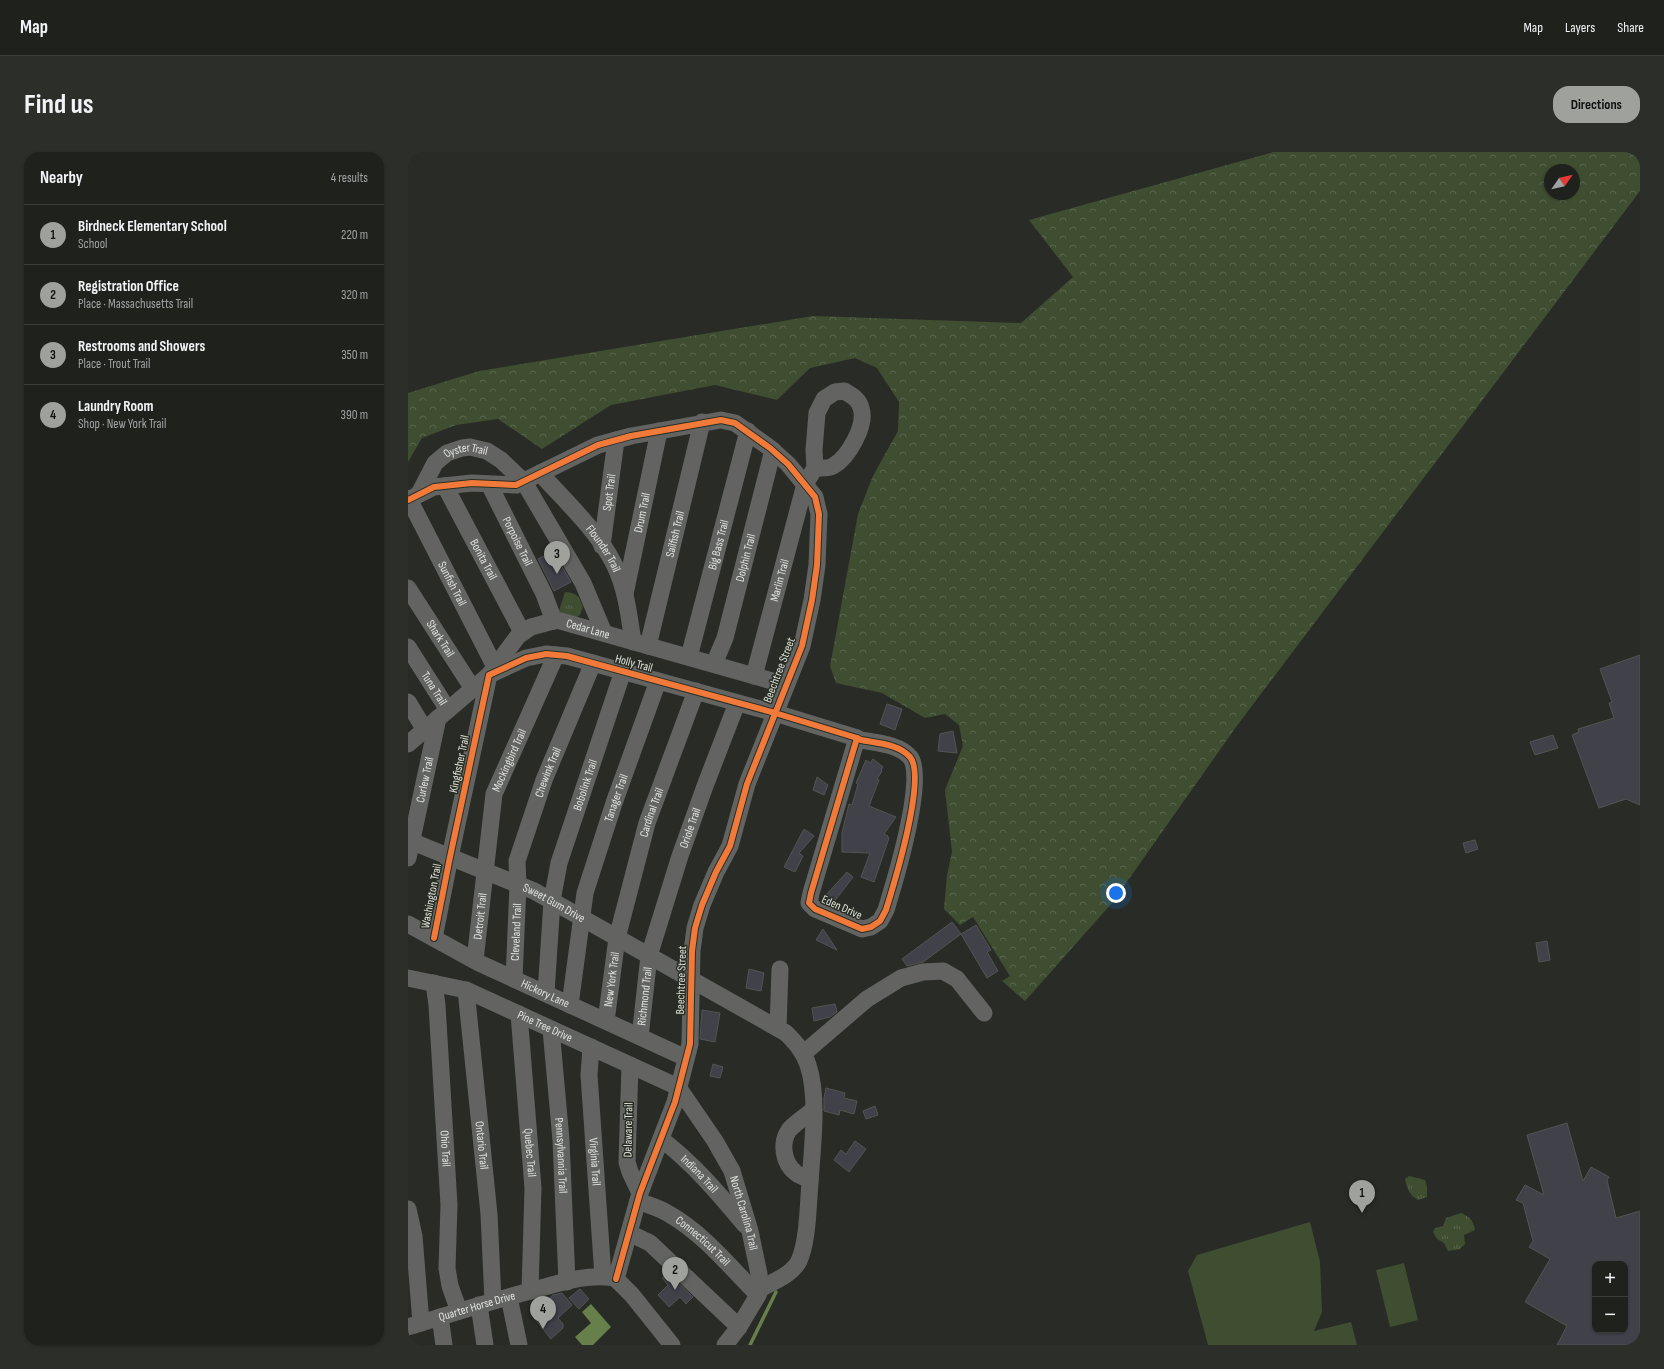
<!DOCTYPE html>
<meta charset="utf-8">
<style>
body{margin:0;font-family:"Sofia Sans Condensed",sans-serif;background:#2c2e29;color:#f1f3f6}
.controls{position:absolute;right:12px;bottom:12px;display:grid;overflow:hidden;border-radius:8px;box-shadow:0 1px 3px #0004}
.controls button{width:36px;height:36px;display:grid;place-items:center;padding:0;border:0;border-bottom:1px solid #3c3e3b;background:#1f211c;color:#f1f3f6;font:20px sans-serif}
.compass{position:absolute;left:1136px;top:12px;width:36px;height:36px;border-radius:50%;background:#1f211c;box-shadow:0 1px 3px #0004;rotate:56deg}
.you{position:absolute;left:708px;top:741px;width:14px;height:14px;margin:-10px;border:3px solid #fff;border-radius:50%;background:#1a73e8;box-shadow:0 0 0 6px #1a73e833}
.badge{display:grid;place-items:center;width:26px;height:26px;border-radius:50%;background:#9fa29c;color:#111;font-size:13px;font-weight:700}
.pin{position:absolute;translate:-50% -33px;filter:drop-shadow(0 1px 2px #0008)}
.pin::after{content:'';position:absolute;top:21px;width:14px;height:12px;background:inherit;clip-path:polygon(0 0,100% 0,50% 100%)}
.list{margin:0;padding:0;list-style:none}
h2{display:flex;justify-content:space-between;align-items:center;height:52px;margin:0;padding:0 16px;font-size:17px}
h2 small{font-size:13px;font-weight:400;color:#a1a3a3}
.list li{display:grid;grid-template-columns:26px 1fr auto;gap:12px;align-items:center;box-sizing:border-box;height:60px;padding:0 16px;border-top:1px solid #3c3e3b}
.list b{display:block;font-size:15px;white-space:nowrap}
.list p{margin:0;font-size:13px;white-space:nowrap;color:#a1a3a3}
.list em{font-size:13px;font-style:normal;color:#a1a3a3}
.map{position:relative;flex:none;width:1232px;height:1193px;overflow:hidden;border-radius:16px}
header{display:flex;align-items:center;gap:24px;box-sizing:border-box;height:56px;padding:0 20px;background:#1f211c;border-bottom:1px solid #3c3e3b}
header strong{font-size:19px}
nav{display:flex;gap:22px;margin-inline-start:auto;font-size:14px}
.intro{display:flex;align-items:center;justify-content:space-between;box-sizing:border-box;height:96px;padding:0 24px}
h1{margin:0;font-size:28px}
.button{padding:10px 18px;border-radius:16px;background:#9fa29c;color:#111;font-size:14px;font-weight:700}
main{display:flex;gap:24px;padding:0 24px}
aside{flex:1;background:#1f211c;border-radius:16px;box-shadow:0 1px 3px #0004}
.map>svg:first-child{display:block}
.green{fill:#3f4d31}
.forest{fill:url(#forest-crowns);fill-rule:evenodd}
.park{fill:url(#park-tufts)}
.water{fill:#677f4b}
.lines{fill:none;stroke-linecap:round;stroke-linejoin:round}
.stream{stroke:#677f4b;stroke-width:3.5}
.building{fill:#404149;stroke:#525452;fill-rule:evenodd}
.minor{stroke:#636462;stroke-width:17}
.cycleway-casing{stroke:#292e24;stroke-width:8}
.cycleway{stroke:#f17a3a;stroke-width:6}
.labels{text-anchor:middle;stroke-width:3;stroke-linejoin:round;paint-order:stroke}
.street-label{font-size:12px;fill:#dfe2dc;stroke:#292e24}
</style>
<header>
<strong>Map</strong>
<nav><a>Map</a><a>Layers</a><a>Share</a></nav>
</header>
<div class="intro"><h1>Find us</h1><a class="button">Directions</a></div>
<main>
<aside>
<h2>Nearby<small>4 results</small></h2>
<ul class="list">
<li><span class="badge">1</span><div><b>Birdneck Elementary School</b><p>School</p></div><em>220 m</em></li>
<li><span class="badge">2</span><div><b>Registration Office</b><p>Place · Massachusetts Trail</p></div><em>320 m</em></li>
<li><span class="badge">3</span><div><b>Restrooms and Showers</b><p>Place · Trout Trail</p></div><em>350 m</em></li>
<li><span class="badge">4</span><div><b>Laundry Room</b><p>Shop · New York Trail</p></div><em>390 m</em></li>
</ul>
</aside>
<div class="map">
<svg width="1232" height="1193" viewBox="0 0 1232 1193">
<defs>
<pattern id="forest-crowns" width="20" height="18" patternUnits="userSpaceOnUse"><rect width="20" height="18" fill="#3f4d31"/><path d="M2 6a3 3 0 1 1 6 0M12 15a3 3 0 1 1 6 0" fill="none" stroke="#5a664e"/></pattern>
<pattern id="park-tufts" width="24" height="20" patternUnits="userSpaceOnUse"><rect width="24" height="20" fill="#3f4d31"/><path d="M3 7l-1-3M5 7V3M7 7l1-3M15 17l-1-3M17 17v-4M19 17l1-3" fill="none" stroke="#5a664e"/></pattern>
</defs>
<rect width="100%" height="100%" fill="#292c26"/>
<path class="green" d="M902 1070 912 1110 914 1160 906 1179 943 1170 949 1193H800L780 1119 789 1103Z
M996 1111 1010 1168 982 1175 968 1118Z"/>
<path class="forest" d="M866 0H1232V39L828 575 704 751 617 849 594 829 602 824 565 765 552 773 536 757 539 723 544 700 537 638 555 594 551 573 537 562 517 566 474 541 428 531 422 514 450 362 465 324 490 279 491 250 469 216 447 206 402 216 369 248 307 233 203 253 134 297 90 267 48 273 14 286 0 310V241L71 219 405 164 613 171 665 125 621 68ZM1142 18H1166V42H1142Z"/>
<path class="park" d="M157 440C169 441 171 444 175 455L172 463 166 467 151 459Z
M1001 1024 1017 1028 1019 1035V1045L1010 1048C1001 1043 999 1036 997 1027Z
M1053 1061C1062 1065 1065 1068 1067 1078L1056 1083 1057 1092 1052 1097 1040 1099 1036 1091 1029 1087 1025 1080 1027 1076 1035 1074 1038 1066Z"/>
<path class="water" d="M183 1152 203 1175 185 1193H174L167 1185 183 1171 174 1160Z"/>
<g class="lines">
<path class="stream" d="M342 1193 368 1140"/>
</g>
<path class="building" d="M145 399 163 430 146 439 130 407Z
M1232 503V653L1218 647 1191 656 1164 583 1171 580 1170 577 1206 566 1201 551 1204 550 1192 517Z
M479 552 494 557 487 578 472 572Z
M545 579 549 601 530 599 532 582Z
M1145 583 1150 596 1127 603 1122 590Z
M465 607 475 615 473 618 474 619 469 627 471 628 461 654 488 665 476 682 480 684V686H481L466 730 453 725 462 701 434 700V681L441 652 444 653 450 632 448 631 458 608 462 611Z
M409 625 420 633 416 643 405 638Z
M396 677 406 684 391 701 395 704 387 720 376 715Z
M1067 688 1070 697 1058 701 1055 691Z
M439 720 445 725 425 751 418 743Z
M544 770 553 782 515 810 499 814 494 807Z
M568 773 583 798 579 800 590 819 579 826 553 782Z
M415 777 429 798 408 788Z
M1139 789 1142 808 1131 810 1128 791Z
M341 817 356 821 353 839 338 836Z
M427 852 429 860 422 865 406 869 404 856Z
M294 858 312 861 307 890 292 887Z
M305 912 315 915 312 926 302 924Z
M418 936 437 941 436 946 449 949 446 962 432 958 431 963 416 959V946Z
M467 954 470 963 458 967 455 959Z
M1159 971 1175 1029 1183 1015 1201 1025 1199 1028 1208 1066 1232 1059V1193H1149L1159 1174 1117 1150 1142 1107 1121 1095 1125 1089 1115 1051 1108 1048 1117 1033 1136 1043 1119 983ZM1187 1112H1217V1178H1187Z
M447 989 458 997 441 1020 426 1008 433 998 438 1002Z
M260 1121 285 1145 278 1152 272 1145 261 1155 250 1143 260 1133 254 1126Z
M172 1137 181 1147 171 1157 161 1146Z
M154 1141 164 1153 150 1166 155 1172V1176L143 1187 126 1166 130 1162 128 1160 138 1151 137 1150 145 1143Z"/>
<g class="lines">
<g class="minor">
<path id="s1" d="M132 321C157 349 189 378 206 412 218 436 221 463 225 490"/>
<path id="s2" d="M81 332 136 442 146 469"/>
<path id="s3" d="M37 334 114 480"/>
<path id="s4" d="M11 342 27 311 39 301 54 296 62 295 79 299 93 308 116 330 175 431 196 481"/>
<path id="s5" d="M1 347 87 515"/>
<path d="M0 348 26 335 64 331 108 333 190 293 223 284 313 268 327 271 362 296 380 312 407 345 411 362 409 413 404 448 394 494 339 632 322 694 308 720 294 753 287 776 284 799 282 892 267 950 232 1041 208 1127"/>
<path id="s6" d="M194 394 208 288"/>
<path id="s7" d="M0 436 65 537"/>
<path id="s8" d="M217 442 251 279"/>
<path id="s9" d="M240 494 294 270"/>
<path id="s10" d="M0 495 40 558"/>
<path id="s11" d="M281 505 340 279"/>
<path id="s12" d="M306 512 317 486 365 298"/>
<path id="s13" d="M346 524 397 332 407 316 406 298 409 261 416 247 427 240 436 239C443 243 451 247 453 256 459 273 440 306 425 314 420 317 412 316 407 316"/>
<path d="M0 550 17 578"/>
<path id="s14" d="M0 592 81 523 110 484 123 475 149 468 378 533"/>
<path id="s15" d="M0 688 126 739 144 749 378 881C388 891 396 900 400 913 411 945 404 997 402 1031 400 1053 400 1089 391 1109 384 1123 364 1130 352 1137"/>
<path id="s16" d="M0 706 30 566"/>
<path id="s17" d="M0 772 71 811 278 906"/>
<path d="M26 786 42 705 81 523 118 506 138 502 159 504 367 561 449 586 453 588C469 591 491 592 502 605 519 625 486 732 478 758L472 769 463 775 454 777 407 757 401 751 403 741 449 586"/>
<path id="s18" d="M67 808 86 642 148 503"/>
<path id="s19" d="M0 826 58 838 270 935 307 989 324 1019 342 1079 351 1122 352 1137 350 1143 331 1175 317 1193"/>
<path id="s20" d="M106 827 110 733 109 709 136 628 185 511"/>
<path id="s21" d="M26 831 29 853 41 1053 39 1116 42 1134 51 1159"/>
<path id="s22" d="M58 838 81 1062 85 1149"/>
<path id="s23" d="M138 841 144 749 151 711 215 519"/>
<path id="s24" d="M162 853 177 741 206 651 250 529"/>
<path id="s25" d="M111 862 125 1036 122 1139"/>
<path id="s26" d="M198 869 209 786 239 671 288 539"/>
<path d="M370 876 372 817"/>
<path id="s27" d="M143 877 153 988 159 1130"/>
<path id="s28" d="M232 885 241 804 272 704 297 634 329 551"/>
<path id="s29" d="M183 895 181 923 195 1124"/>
<path d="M396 901 459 847 493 826 515 820 535 819 549 827 576 861"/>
<path d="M222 913 219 1010 222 1020 232 1041"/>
<path id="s30" d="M253 987C285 1011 311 1042 337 1073"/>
<path d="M402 1028C397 1026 392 1024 388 1021 375 1011 372 991 381 978 387 971 398 964 405 958"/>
<path id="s31" d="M230 1049C240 1053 252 1056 261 1062 296 1082 322 1115 350 1143"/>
<path d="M0 1057 6 1084 13 1171"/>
<path d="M221 1081 242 1091 331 1175"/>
<path d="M208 1127 224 1143 264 1193"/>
<path d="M101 1145 111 1193"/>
<path d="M71 1153 77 1193"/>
<path d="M32 1165 36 1193"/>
<path id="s32" d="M0 1175C42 1162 83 1149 126 1138 152 1131 179 1121 206 1126"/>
</g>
<defs>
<path id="cycleway" d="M0 348 26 335 64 331 108 333 190 293 223 284 313 268 327 271 362 296 380 312 407 345 411 362 409 413 404 448 394 494 339 632 322 694 308 720 294 753 287 776 284 799 282 892 267 950 232 1041 208 1127
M26 786 42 705 81 523 118 506 138 502 159 504 367 561 449 586 453 588C469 591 491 592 502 605 519 625 486 732 478 758L472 769 463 775 454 777 407 757 401 751 403 741 449 586"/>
</defs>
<use href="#cycleway" class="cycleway-casing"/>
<use href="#cycleway" class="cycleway"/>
</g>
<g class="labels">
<g class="street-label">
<text dy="4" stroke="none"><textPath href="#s4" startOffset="70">Oyster Trail</textPath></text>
<text dy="4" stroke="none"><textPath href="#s6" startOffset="54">Spot Trail</textPath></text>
<text dy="4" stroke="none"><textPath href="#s8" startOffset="83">Drum Trail</textPath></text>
<text dy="4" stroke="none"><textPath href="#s9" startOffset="115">Sailfish Trail</textPath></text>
<text dy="4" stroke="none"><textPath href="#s2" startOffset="64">Porpoise Trail</textPath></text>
<text dy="4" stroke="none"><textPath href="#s11" startOffset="116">Big Bass Trail</textPath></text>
<text dy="4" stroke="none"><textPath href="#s1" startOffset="99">Flounder Trail</textPath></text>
<text dy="4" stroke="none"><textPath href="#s12" startOffset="111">Dolphin Trail</textPath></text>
<text dy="4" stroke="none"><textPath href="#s3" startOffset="83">Bonita Trail</textPath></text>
<text dy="4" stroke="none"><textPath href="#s13" startOffset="99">Marlin Trail</textPath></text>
<text dy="4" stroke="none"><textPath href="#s5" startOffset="95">Sunfish Trail</textPath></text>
<text dy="4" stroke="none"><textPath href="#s14" startOffset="230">Cedar Lane</textPath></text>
<text dy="4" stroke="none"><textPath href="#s7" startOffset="60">Shark Trail</textPath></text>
<text transform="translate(226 511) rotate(15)" y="4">Holly Trail</text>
<text transform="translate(371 518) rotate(-69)" y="4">Beechtree Street</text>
<text dy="4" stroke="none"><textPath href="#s10" startOffset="49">Tuna Trail</textPath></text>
<text dy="4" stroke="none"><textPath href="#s18" startOffset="204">Mockingbird Trail</textPath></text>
<text transform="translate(51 612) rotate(-78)" y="4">Kingfisher Trail</text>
<text dy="4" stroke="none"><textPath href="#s20" startOffset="212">Chewink Trail</textPath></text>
<text dy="4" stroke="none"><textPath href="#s16" startOffset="80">Curlew Trail</textPath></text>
<text dy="4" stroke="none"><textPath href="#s23" startOffset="213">Bobolink Trail</textPath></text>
<text dy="4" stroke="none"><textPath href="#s24" startOffset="213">Tanager Trail</textPath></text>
<text dy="4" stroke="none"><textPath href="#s26" startOffset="214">Cardinal Trail</textPath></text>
<text dy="4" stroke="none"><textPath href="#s28" startOffset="216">Oriole Trail</textPath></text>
<text transform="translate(23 744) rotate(-79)" y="4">Washington Trail</text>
<text dy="4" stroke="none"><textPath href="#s15" startOffset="159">Sweet Gum Drive</textPath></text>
<text transform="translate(434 755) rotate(24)" y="4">Eden Drive</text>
<text dy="4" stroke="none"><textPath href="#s18" startOffset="44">Detroit Trail</textPath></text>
<text dy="4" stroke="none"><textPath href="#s20" startOffset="47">Cleveland Trail</textPath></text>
<text dy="4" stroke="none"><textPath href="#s26" startOffset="42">New York Trail</textPath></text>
<text transform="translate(273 828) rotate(-88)" y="4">Beechtree Street</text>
<text dy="4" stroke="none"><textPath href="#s17" startOffset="154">Hickory Lane</textPath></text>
<text dy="4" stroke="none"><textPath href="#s28" startOffset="41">Richmond Trail</textPath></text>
<text dy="4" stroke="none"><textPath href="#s19" startOffset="146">Pine Tree Drive</textPath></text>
<text transform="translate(220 978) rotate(-89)" y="4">Delaware Trail</text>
<text dy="4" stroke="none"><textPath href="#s22" startOffset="156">Ontario Trail</textPath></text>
<text dy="4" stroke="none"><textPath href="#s21" startOffset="166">Ohio Trail</textPath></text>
<text dy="4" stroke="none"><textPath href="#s25" startOffset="139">Quebec Trail</textPath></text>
<text dy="4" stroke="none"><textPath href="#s27" startOffset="127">Pennsylvannia Trail</textPath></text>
<text dy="4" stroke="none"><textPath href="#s29" startOffset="115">Virginia Trail</textPath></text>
<text dy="4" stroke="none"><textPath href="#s30" startOffset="52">Indiana Trail</textPath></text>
<text dy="4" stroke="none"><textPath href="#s19" startOffset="436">North Carolina Trail</textPath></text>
<text dy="4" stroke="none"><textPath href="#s31" startOffset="77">Connecticut Trail</textPath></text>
<text dy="4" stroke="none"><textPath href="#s32" startOffset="72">Quarter Horse Drive</textPath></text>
</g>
</g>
</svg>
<div class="controls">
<button>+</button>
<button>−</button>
</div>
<svg class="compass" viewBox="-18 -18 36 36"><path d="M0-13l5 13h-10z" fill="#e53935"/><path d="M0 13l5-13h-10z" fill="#a1a3a3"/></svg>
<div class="you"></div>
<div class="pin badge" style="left:954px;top:1061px">1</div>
<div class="pin badge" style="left:267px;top:1138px">2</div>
<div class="pin badge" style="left:149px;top:422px">3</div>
<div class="pin badge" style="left:135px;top:1177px">4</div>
</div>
</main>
